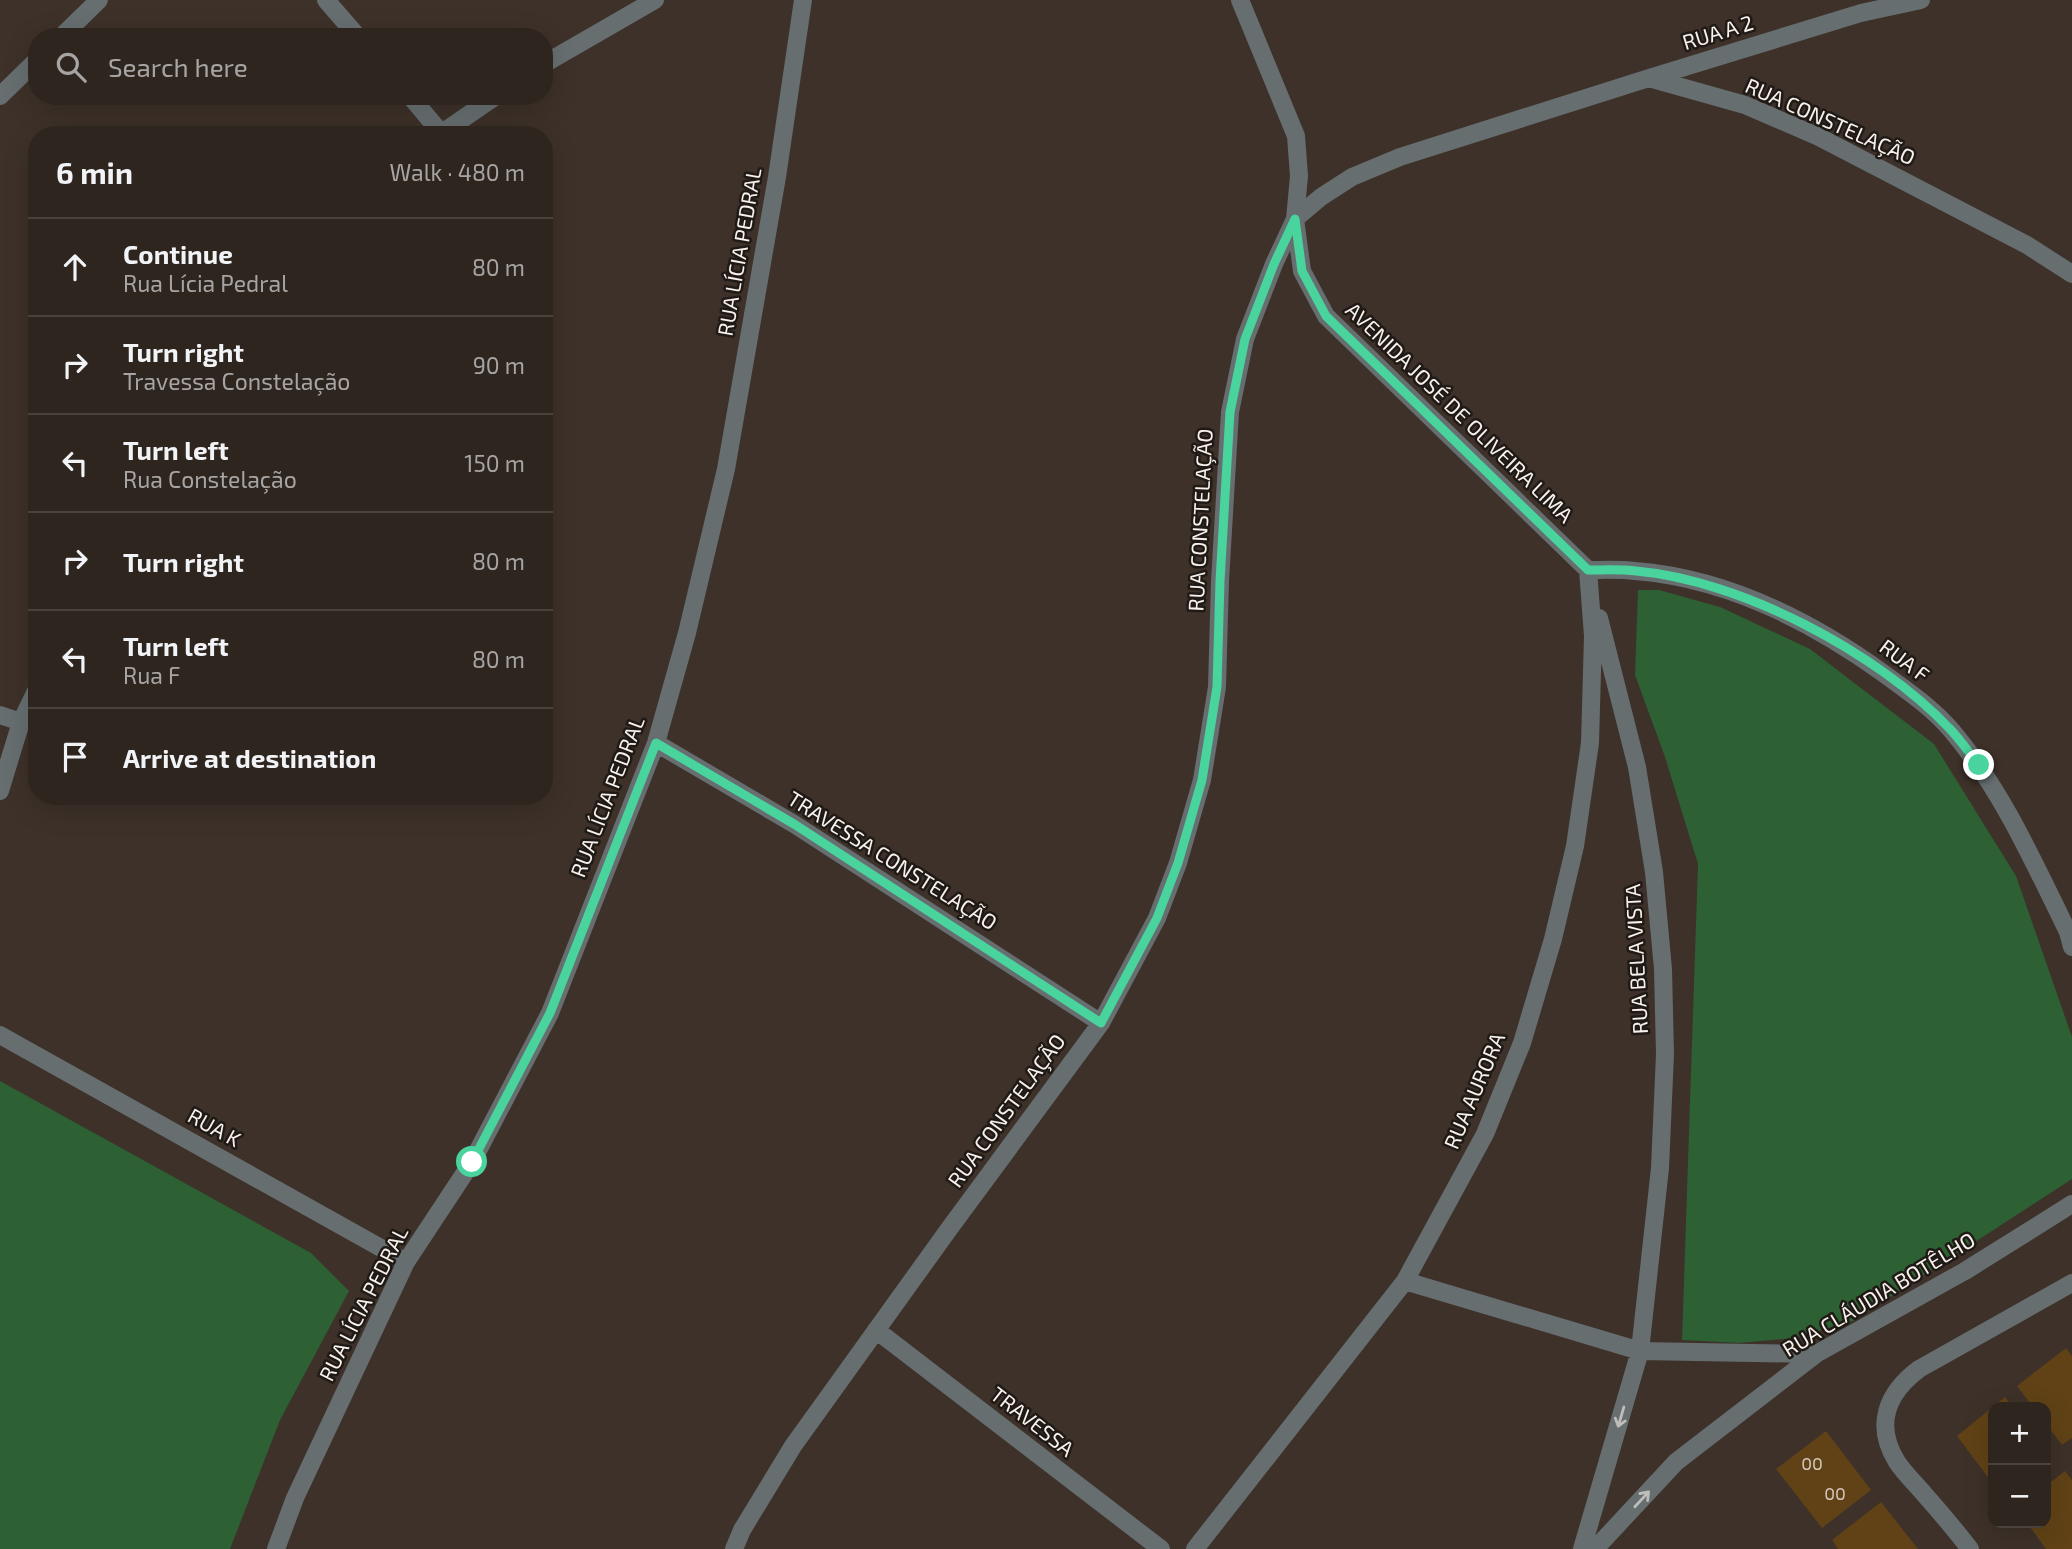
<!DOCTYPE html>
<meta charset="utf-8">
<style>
body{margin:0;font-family:"Exo 2",sans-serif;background:#362d28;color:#f1f3f6}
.controls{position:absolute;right:21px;bottom:21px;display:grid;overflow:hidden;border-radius:14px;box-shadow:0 7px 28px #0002}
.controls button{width:63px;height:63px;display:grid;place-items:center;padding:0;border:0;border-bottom:2px solid #49423d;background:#2e251f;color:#f1f3f6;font:35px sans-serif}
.stop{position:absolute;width:21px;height:21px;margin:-16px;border:5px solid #49d49d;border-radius:50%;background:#fff}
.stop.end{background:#49d49d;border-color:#fff;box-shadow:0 2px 7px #0008}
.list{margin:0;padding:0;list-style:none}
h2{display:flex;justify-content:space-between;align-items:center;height:91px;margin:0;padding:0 28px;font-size:30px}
h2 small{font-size:23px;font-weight:400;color:#a7a5a4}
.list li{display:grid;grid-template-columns:46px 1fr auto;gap:21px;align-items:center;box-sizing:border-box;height:98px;padding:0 28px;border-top:2px solid #49423d}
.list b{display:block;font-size:26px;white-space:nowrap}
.list p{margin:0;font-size:23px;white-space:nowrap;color:#a7a5a4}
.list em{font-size:23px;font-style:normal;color:#a7a5a4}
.icon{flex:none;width:38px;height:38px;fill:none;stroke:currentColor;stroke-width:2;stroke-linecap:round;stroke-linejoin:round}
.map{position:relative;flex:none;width:2072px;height:1549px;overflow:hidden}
.search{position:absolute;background:#2e251f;box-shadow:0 7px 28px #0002;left:28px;top:28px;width:525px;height:77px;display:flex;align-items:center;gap:18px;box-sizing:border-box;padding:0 24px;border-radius:28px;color:#a7a5a4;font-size:26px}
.panel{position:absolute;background:#2e251f;box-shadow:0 7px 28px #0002;left:28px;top:126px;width:525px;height:679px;border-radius:28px}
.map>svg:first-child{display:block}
.green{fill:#2d6033}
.building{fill:#604216}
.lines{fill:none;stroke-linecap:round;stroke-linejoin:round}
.minor{stroke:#666e70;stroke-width:18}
.oneway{stroke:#bebdba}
.route{stroke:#49d49d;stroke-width:9}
.labels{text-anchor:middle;stroke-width:5;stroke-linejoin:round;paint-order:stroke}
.number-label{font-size:18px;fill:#d3c5b6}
.street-label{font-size:21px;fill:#f9f1ec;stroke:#201a16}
</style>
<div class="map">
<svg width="2072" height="1549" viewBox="0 0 2072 1549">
<rect width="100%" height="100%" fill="#3d3129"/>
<path class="green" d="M1638 590H1659L1720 607 1810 649 1934 744 2016 876 2072 1037V1179L1853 1321 1794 1338 1739 1343 1682 1340 1698 864 1665 757 1635 675Z
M0 1081 311 1253 349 1291 280 1420 230 1549H0Z"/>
<path class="building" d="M2066 1348 2072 1356V1438L2062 1445 2046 1424V1407H2033L2017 1386Z
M2005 1397 2013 1407H1993V1484L1957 1436Z
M1826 1431 1871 1490 1822 1528 1776 1469Z
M2065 1471 2072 1480V1549H2046L2027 1523H2046V1486Z
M1881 1502 1918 1549H1838L1832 1540Z"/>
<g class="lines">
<path class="minor" d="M326 0 358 37
M1240 0 1296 136 1299 176 1295 219 1302 271 1326 316 1588 570
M61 37 99 0
M544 64 655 0
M1649 78 1745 105 1819 137 2027 245 2072 274
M0 96 37 60
M410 96 441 133
M439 135 496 96
M1588 570C1603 570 1620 569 1635 571 1725 578 1811 621 1883 673 1906 690 1933 708 1952 731 2002 790 2034 863 2068 932L2072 947
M0 715 21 722
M656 743 794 824 1101 1023
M0 791 21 722 37 689
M0 1035 406 1262
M1405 1281 1640 1351 1816 1354
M876 1330 1161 1549
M276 1549 295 1498 406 1262 472 1162 550 1013 656 743 687 633 726 469 777 177 803 0
M734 1549 742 1530 793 1446 949 1229 1101 1023 1157 918 1178 863 1202 780 1217 687 1220 581 1230 412 1245 339 1274 264 1295 219 1321 197 1352 177 1400 157 1649 78 1861 13 1921 0
M1195 1549 1405 1281 1485 1134 1522 1043 1553 939 1575 846 1590 743 1593 636 1588 570
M1582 1549 1640 1351 1660 1168 1665 1054 1663 969 1654 872 1637 767 1599 618
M1595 1549 1676 1462 1816 1354 1965 1271 2072 1204
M1970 1549C1956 1531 1941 1513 1925 1495 1916 1484 1905 1474 1897 1462 1874 1425 1887 1393 1919 1369L2072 1283"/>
</g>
<defs><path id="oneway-shaft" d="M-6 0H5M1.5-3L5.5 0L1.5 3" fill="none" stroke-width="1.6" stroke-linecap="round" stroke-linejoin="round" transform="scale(1.75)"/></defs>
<g class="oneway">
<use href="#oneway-shaft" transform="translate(1621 1417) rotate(106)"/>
<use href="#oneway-shaft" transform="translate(1642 1499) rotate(-47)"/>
</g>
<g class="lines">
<path class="route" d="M472 1162 550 1013 656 743 794 824 1101 1023 1157 918 1178 863 1202 780 1217 687 1220 581 1230 412 1245 339 1274 264 1295 219 1302 271 1326 316 1588 570C1603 570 1620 569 1636 571 1740 580 1877 652 1949 728 1960 739 1969 753 1979 765"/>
</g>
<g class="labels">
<g class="number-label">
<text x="1812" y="1470">00</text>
<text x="1835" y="1500">00</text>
</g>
<g class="street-label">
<text transform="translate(1718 33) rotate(-17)" y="7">RUA A 2</text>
<text transform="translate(1830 122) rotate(24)" y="7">RUA CONSTELAÇÃO</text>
<text transform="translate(740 252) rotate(-80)" y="7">RUA LÍCIA PEDRAL</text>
<text transform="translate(1459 413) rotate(44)" y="7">AVENIDA JOSÉ DE OLIVEIRA LIMA</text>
<text transform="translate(1201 520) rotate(-87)" y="7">RUA CONSTELAÇÃO</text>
<text transform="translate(1904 661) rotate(37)" y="7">RUA F</text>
<text transform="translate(608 797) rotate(-69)" y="7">RUA LÍCIA PEDRAL</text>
<text transform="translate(892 861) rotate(32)" y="7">TRAVESSA CONSTELAÇÃO</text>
<text transform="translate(1637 959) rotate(-93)" y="7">RUA BELA VISTA</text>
<text transform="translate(1475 1091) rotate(-67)" y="7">RUA AURORA</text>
<text transform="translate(1007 1111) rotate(-54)" y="7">RUA CONSTELAÇÃO</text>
<text transform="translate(214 1128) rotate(29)" y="7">RUA K</text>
<text transform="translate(1879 1295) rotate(-31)" y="7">RUA CLÁUDIA BOTÊLHO</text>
<text transform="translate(364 1304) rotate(-63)" y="7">RUA LÍCIA PEDRAL</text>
<text transform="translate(1032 1422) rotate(38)" y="7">TRAVESSA</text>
</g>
</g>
</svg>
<div class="controls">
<button>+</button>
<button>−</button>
</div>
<div class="stop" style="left:472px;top:1162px"></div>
<div class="stop end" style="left:1979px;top:765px"></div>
<div class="search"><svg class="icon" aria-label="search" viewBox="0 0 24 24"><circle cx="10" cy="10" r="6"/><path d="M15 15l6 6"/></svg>Search here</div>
<section class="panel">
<h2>6 min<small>Walk · 480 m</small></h2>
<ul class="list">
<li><svg class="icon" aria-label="ahead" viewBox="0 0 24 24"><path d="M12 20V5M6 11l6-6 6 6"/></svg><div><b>Continue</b><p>Rua Lícia Pedral</p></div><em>80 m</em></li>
<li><svg class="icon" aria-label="right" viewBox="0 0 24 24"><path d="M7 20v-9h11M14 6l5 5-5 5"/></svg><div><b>Turn right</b><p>Travessa Constelação</p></div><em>90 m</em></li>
<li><svg class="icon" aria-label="left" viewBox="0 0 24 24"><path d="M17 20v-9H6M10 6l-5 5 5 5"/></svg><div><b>Turn left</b><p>Rua Constelação</p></div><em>150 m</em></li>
<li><svg class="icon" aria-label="right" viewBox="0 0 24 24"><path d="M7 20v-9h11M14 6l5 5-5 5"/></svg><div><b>Turn right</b></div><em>80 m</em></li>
<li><svg class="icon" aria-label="left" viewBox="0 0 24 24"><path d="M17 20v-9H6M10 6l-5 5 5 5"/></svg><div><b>Turn left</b><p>Rua F</p></div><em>80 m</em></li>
<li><svg class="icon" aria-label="arrive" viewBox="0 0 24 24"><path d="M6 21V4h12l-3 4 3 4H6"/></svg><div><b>Arrive at destination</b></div></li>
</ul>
</section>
</div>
